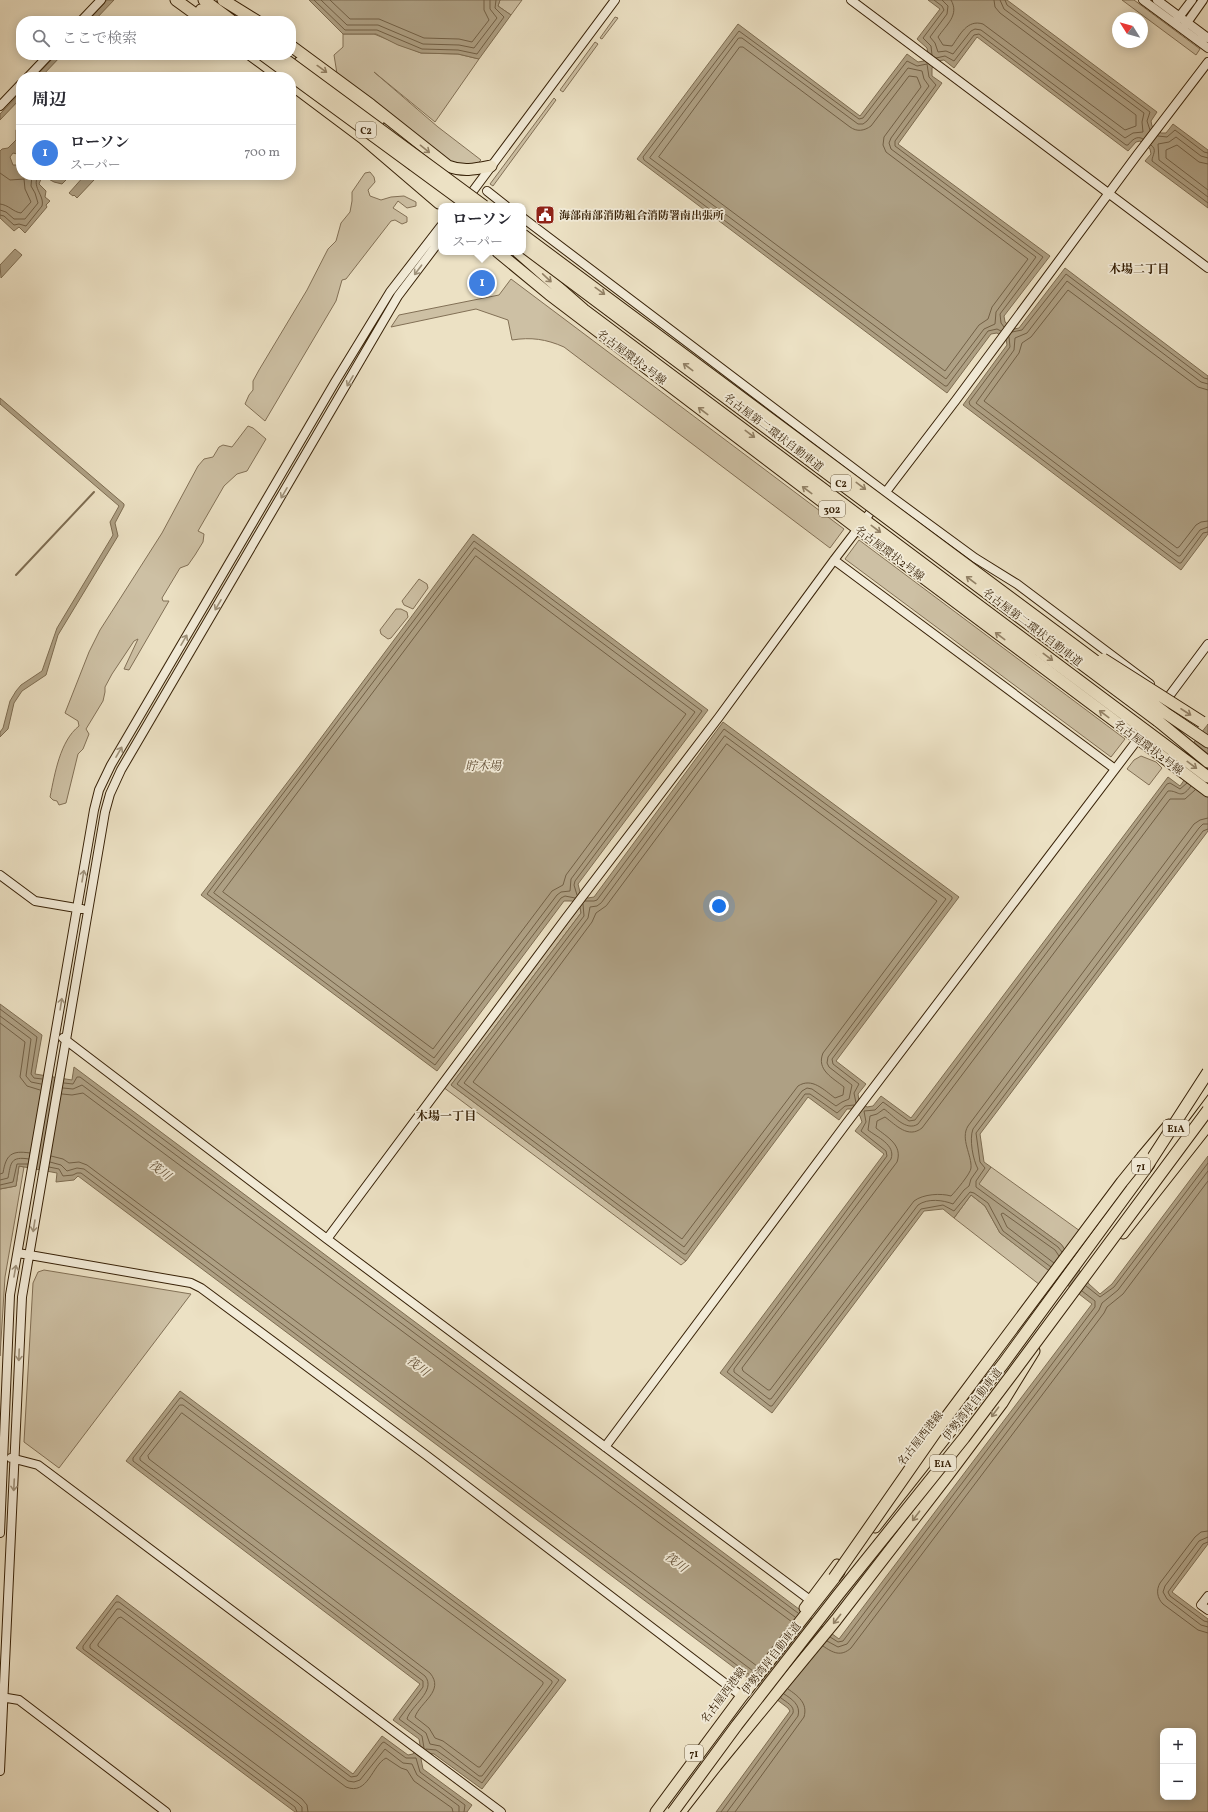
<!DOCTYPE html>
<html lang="ja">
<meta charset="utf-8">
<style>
body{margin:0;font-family:Vollkorn,"Noto Serif JP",serif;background:#f7f7f7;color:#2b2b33}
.controls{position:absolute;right:12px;bottom:12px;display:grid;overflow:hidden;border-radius:8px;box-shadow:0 2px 10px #0003}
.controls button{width:36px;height:36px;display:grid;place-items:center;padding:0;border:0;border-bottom:1px solid #e1e1e2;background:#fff;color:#2b2b33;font:20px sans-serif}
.compass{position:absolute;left:1112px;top:12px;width:36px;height:36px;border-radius:50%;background:#fff;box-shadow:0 2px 10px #0003;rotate:307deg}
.you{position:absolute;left:719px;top:906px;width:14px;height:14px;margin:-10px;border:3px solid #fff;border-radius:50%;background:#1a73e8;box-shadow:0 0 0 6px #1a73e833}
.badge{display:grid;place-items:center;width:26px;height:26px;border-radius:50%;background:#7c3aed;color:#fff;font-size:13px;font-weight:700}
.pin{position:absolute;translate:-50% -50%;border:2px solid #fff;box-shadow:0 1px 4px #0006}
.popup{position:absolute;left:438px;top:203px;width:88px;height:52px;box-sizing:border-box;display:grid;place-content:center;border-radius:8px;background:#fff;filter:drop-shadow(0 1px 3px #0005);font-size:13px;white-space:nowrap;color:#7c7c81}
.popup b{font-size:15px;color:#2b2b33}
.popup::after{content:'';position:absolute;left:50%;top:100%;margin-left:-8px;border:8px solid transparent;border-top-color:#fff}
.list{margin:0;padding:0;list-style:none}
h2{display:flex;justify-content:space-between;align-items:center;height:52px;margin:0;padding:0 16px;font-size:17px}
h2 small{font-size:13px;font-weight:400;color:#7c7c81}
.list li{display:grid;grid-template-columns:26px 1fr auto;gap:12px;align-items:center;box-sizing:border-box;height:56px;padding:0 16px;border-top:1px solid #e1e1e2}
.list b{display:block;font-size:15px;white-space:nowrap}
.list p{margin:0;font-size:13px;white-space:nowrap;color:#7c7c81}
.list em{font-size:13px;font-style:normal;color:#7c7c81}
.icon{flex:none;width:22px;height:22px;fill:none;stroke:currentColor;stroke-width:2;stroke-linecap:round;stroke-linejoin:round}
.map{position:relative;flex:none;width:1208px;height:1812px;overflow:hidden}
.search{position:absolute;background:#fff;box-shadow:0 2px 10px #0003;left:16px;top:16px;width:280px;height:44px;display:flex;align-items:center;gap:10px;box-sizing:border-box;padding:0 14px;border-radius:16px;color:#7c7c81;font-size:15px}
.panel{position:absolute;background:#fff;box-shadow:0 2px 10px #0003;left:16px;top:72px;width:280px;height:108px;border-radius:16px}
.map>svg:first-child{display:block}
.green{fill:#cdc0a4;stroke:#827056}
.water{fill:#aea084;stroke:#7e6d52;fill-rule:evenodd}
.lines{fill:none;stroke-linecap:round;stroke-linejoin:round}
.shore{stroke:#726046;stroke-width:1}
.stream{stroke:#7e6d52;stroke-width:2}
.secondary-casing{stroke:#372107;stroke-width:10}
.primary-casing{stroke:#372107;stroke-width:11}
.highway-casing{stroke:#372107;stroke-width:13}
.secondary{stroke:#f3ecd9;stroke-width:8}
.primary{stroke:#ece1c4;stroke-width:9}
.highway{stroke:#ece1c4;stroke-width:11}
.highway-bridge-casing{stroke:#372107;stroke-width:13;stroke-linecap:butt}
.highway-bridge{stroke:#ece1c4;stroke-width:11}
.oneway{stroke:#928166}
.oneway2{stroke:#9e917a}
.labels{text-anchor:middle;stroke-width:3.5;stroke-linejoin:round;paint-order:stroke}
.shield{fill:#f3ecd9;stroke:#6f5e46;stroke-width:1}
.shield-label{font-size:10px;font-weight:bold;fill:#372107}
.poi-label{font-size:11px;font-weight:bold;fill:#372107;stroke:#f3ecd9;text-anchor:start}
.street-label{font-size:11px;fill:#372107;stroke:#f3ecd9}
.neighbourhood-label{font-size:12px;font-weight:bold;fill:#372107;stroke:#f3ecd9}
.water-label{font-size:12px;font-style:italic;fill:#614d33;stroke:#f3ecd9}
</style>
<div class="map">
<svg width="1208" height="1812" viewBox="0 0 1208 1812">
<rect width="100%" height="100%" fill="#ece1c4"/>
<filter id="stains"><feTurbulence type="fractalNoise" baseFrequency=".005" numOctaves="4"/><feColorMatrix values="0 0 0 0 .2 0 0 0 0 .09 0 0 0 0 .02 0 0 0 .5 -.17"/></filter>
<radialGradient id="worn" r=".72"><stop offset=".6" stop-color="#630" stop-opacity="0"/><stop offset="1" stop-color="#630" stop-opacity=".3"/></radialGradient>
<path class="green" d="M500 0H522L511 15 498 6Z
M1122 0H1134L1200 49 1196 55Z
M615 17 618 18 602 39 600 38Z
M343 34H374L421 53 458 54 479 59 435 122 374 72 438 127 481 160 477 164 453 168 338 80 334 55 343 47Z
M595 42 598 44 563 92 560 90Z
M554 98 556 100 493 186 490 184Z
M370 172 374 177 375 182 368 190 370 196 381 200 391 197 404 196 416 202V206L407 208 398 201 393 208 407 217V222L402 224 395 220 391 221 346 279 342 280 336 301 265 421 245 404 249 395 253 390V381L259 370 307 290 328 249 336 241 341 223 350 212 352 201V192L365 173Z
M511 279 844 529 830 548 564 347C546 339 531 337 512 340L508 320 476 309 391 327 399 315 499 295Z
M248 426 253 428 266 439 247 471 237 474 224 486 198 531 204 534 203 542 195 555 188 565 180 568 162 598 163 601H169L129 670 124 669 138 639 134 641 112 674 105 687V692L103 701 86 729 89 734 83 749 78 754 66 803 59 805 57 801 53 800 50 797C55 773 60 741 79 726L78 721 65 713 89 652 100 630 162 533 198 466 204 459 213 457 219 447 223 445 232 447Z
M859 540 1125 739 1111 757 845 559Z
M419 579 427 584 428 588 413 609 404 605 402 601Z
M396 609H401L407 612 408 617 391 638 388 639 381 634 380 630Z
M1141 756 1156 762 1162 768 1149 785 1127 769 1134 760Z
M580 907 581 913 451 1085 686 1261 681 1265 443 1087Z
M19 1166 24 1167 5 1277 0 1356V1189L16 1186Z
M991 1167 1080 1231 1066 1251 1061 1244 978 1184Z
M971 1195 985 1206 1000 1233 1050 1271 1040 1285 954 1218Z
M44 1270 191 1294 59 1468 24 1442 33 1283 38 1272Z"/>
<path class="water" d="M107 0H114L94 21H88Z
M309 0H500L498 6 511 15 479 59 458 54 421 53 398 45 376 34H343Z
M928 0H1007L1157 112 1151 121 1152 126 1161 133H1166L1173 124 1208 150V208L1145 161 1151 154 1150 149 1140 141 1136 142 1128 151 977 37 954 68 944 60 937 61 932 68V76L942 83 898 144 1050 256 1004 316 1005 322 1014 329 1019 328 1065 268 1208 376V534L1181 570 963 405 1007 345 1006 339 997 333 991 334 947 393 637 159 738 24 860 116 907 54 918 62 924 61 928 54 927 48 917 39 940 9Z
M56 55H62L41 77H35Z
M21 92V98L0 120V114Z
M21 124V155L13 153 10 157 13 165H16L21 162V175H71L62 184 54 182 45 177 41 179 39 184 46 191 45 197 50 201 46 205 47 207 25 233 19 227 14 231 0 218V151L2 149 8 148 16 140V130Z
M85 175H88L94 180 77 198 74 195 73 196 69 193Z
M15 249 22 255 1 278 0 265Z
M0 398 124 504V506L115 523 118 536 58 635 46 675 22 691 14 703 8 729 0 737V732L3 728 10 701 16 691 21 685 42 671 57 628 113 535 110 522 119 506 0 404Z
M473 534 708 710 578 884 580 892 588 898 594 897 723 722 959 897 836 1061 866 1084 858 1094 859 1101 867 1107 873 1106 881 1096 911 1118 1168 777 1180 786 1199 759 1188 750 1208 724V831L980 1134 984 1162 991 1167 979 1184 1061 1244 1089 1284 1100 1294 1112 1284 1208 1156V1544L1172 1592 1208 1619V1812H716L790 1711 788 1708 78 1176 74 1180 56 1182 57 1173 19 1166 16 1186 0 1189V1004L42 1035 35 1074 72 1080 74 1067 839 1639 1092 1304 1000 1233 985 1206 971 1195 954 1218 943 1209 924 1211 772 1413 720 1373 884 1154 855 1131 862 1122 860 1116 852 1109H847L839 1120 808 1097 686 1261 451 1085 581 913 580 907 572 901H564L437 1071 201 895 303 762ZM1163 1731H1193V1797H1163Z
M180 1391 566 1680 482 1789 434 1754 426 1753 421 1759 423 1769 472 1805 467 1812H295L76 1648 117 1595 353 1774 382 1736 408 1755 413 1754 420 1745 419 1739 393 1720 420 1684 126 1461Z"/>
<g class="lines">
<path class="shore" d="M314 0 345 30H377L422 49 458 50 477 54 504 17 495 8 496 0
M321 0 347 25H378L423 44 459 45 474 48 497 18 490 9V0
M330 0 350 19H379L424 38 459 39 472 42 489 20 484 10V0
M942 0 948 6 947 14 930 37 935 43 938 52 946 51 953 54 971 31 975 29 981 30 1125 138 1133 133 1143 132 1142 122 1144 113 1004 9 1000 0
M951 0C960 15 946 25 938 37L943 45 952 46C960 35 967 19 983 24L1125 130 1136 126V115L1000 13 995 7 994 0
M1005 0 1007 5 1150 112 1147 121 1150 130
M739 38H742L858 124H863L867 121 908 68 922 71 924 79 929 86 891 138 889 143 891 149 1036 257 996 312 995 324 984 329 946 379 650 158Z
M740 47H743L850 127C857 132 864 131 871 126L909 76 917 77 921 87 884 137 883 145 886 152 1028 259 992 307 988 319 979 325 945 371 659 157Z
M932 55 931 46 923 38 944 10 942 6 934 0
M936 58 945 56 954 61 974 35 979 34 1126 145H1128C1132 140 1137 135 1143 139
M1158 136 1167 137 1175 130 1204 152 1208 153
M1151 145C1158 150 1152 155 1152 161L1208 203
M1208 158 1201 156 1176 137 1169 142 1158 144 1159 160 1208 197
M1208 164 1199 162 1177 145 1166 150V158L1208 190
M0 173 10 180 24 179 25 189 31 202 21 213C13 212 9 205 0 204
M0 210 6 212 14 219H25L38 203 35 193 31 186 32 175
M0 215 4 216 14 225 19 224 26 226 42 206C45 195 30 186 39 175
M1001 331 997 329 988 331 947 386H945L644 160 643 157 739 31 859 119 863 118 907 61 917 66 927 64 929 77 936 85 895 141V146L1043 257 1000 314 1001 323 1004 327
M1012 332 1022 330 1066 274 1204 378 1208 379
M1009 337 1010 347 969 402 970 405 1179 563H1181L1203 533 1208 532
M1208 384 1201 382 1067 281 1027 333 1015 338 1014 350 976 403 1178 556H1180L1200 530 1208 527
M1208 390 1198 387 1068 290 1031 337 1022 343 1019 353 984 401 1177 548 1179 547 1196 525 1201 522 1208 521
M475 548 695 712 571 879 570 891 561 892 557 895 434 1058 214 893Z
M476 556 686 714 566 875 563 885 552 891 433 1049 223 892Z
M725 736 946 899 828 1057 827 1063 829 1067 852 1085 849 1099 842 1102 836 1106 812 1089 807 1088 802 1091 684 1247 464 1083 588 918 590 907 597 906 601 903Z
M727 744 937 901 823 1053C816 1070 833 1078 844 1087L843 1095 835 1098C824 1090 812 1077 798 1086L682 1239 473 1082 592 922 596 913 606 906Z
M1191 786C1180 801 1179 790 1168 791L918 1124C906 1132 893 1115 884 1109L877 1114 870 1116 868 1130C877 1137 896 1145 891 1159L734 1369V1372L769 1399H771L918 1205C928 1198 943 1200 953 1204L964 1190 969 1186 971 1179 978 1169C973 1160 969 1139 973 1129L1199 828 1203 824H1208
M1195 790 1185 799H1170L922 1128C908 1139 896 1125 885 1117L877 1121 876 1128C887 1137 903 1145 897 1162L742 1368 743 1371 768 1390H770L914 1201C923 1194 941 1193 951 1196 955 1192 971 1173 971 1168 972 1155 960 1139 968 1126L1194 824 1200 820 1208 818
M575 898 565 896 561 898 435 1065 207 894 474 541 702 711 575 881 574 885 577 895
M585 901H594L597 900 724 729 952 897V899L832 1059 833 1064 859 1084 854 1093 856 1103
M583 904 584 916 457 1084 684 1254H686L805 1094H810L837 1113 845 1106 854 1105
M0 1009 37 1037 31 1074 34 1078 42 1079
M0 1016 31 1039 26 1076 31 1082 41 1084
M0 1023 25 1042 20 1077 27 1086 40 1090
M64 1083 73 1084 77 1077H80L798 1613
M63 1088 73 1089 82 1085 795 1617
M62 1094 72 1095 83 1093 792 1622
M51 1156 63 1159 69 1163 79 1162 87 1165 757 1666
M50 1162 61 1165 67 1171 77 1168 84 1169 753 1671
M49 1167 59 1169 63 1176 73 1175 77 1173H81L750 1675
M0 1174 3 1173C6 1155 11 1150 30 1153
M0 1180 8 1178C11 1163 10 1156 29 1159
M0 1185 13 1182 17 1164H28
M1062 1252 1058 1247 976 1187V1181L985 1168 980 1162 976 1133 1203 831 1208 829
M1054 1263 1007 1227 1001 1214 1003 1213 1055 1250 1059 1256
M1051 1267 1003 1231 988 1203 974 1193 970 1192 954 1211 943 1205 921 1209 772 1406H770L727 1372 887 1156 886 1151 861 1131 866 1122 864 1111 875 1110 883 1102 909 1121 915 1120 1167 784 1170 783 1180 789 1187 783
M1086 1286 1100 1297 1114 1287 1208 1163
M180 1405H183L552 1681V1683L482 1776H479L440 1746 430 1744 426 1733 407 1719C410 1706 437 1691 425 1676L140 1460V1458Z
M182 1413 543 1682V1684L480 1767H478L443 1741 435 1738 429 1728 415 1717C420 1702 445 1691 430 1673L149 1459 148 1456Z
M1208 1531 1201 1532 1195 1537 1160 1583C1156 1590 1157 1598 1163 1604L1198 1630 1208 1633
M1208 1537 1199 1541 1165 1586 1163 1592 1167 1599 1201 1625 1208 1627
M1208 1542 1203 1544 1168 1592 1170 1596 1204 1621 1208 1622
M830 1637 838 1642 843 1641 1095 1307V1301L1082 1291
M827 1641 838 1647 847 1644 1099 1310 1102 1303 1118 1290 1208 1171
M823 1646C833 1653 841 1657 851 1648L1104 1313 1107 1307 1123 1294 1208 1181
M424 1748 422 1736 399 1719 423 1687V1681L133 1461V1458L180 1398H182L559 1680 482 1783 436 1750 426 1749
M297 1812 295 1807 83 1649V1646L116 1602H119L351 1777 357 1776 382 1743 384 1742 406 1758H416L420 1772 465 1805 464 1812
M302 1812V1807L298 1803 90 1648V1645L117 1609H120L348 1781 354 1782 360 1780 385 1749 403 1763 412 1764 417 1775 459 1806V1812
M308 1812 307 1805 302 1799 98 1646V1644L118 1618 121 1617 346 1787C368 1796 372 1765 386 1758L401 1768 407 1770 414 1781 452 1808 453 1812
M721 1812 793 1713C795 1706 786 1702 781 1698
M727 1812 798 1716C801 1705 792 1699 784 1694
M735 1812 804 1717C808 1703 798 1696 788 1689"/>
<path class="stream" d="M16 575 94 492"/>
<defs>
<path id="secondary" d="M851 0 1208 268
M1143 0 1208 48
M1157 0 1208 38
M81 21 101 0
M1176 21 1192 0
M1184 27 1203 0
M28 77 49 55
M0 106 21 84
M487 191 506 206
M467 199 615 0
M523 218 885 492 975 558 1017 584 1150 684
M834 560 1115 769
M1164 703 1208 644
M0 875 35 901 82 909
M63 1038 327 1239 810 1600
M327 1239 566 918 719 717 834 560 956 400 1137 155 1208 62
M18 1253 191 1283 201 1288 426 1455 739 1694
M605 1447 846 1124 1138 739
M11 1458 38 1465 501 1812
M0 1533 10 1295 94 810 99 790 111 765 335 382 390 292 441 226
M1208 1596 1201 1605 1208 1610
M1 1697 19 1700 166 1812
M0 1771 22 1297 105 812 110 794 121 770 398 296 441 239"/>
<path id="primary" d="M804 1608 837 1564"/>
<path id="highway" d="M176 0 205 21
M204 0 232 21
M223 0 257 21
M201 10 217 21
M291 46 371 105 448 166C463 172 476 169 491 166
M251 55 281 77
M299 63 360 107 378 122
M291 84 363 138 439 203
M415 171 451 206
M498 252 549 294 857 528 1208 791
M518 252 584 310 1208 777
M1164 712 1208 742
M1158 721 1208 762
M1184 1117 1208 1085
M1143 1156 1169 1125
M1123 1233 1208 1125
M875 1527 1003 1364 1149 1164
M656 1812 742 1696 839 1572
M680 1812 716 1766 836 1620 948 1475 1002 1403 1034 1351"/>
</defs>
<use href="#secondary" class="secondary-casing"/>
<use href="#primary" class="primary-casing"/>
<use href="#highway" class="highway-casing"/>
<use href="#secondary" class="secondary"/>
<use href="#primary" class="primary"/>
<use href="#highway" class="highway"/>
<defs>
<path id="highway-bridge" d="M263 55 469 206
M279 55 484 206
M523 235 1164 712
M523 246 1158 721
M1103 659 1202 722
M1144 1171 1208 1072
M834 1578 942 1423 1122 1182 1143 1156
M673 1812 737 1725 838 1595 964 1438 1013 1373 1208 1110"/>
</defs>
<use href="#highway-bridge" class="highway-bridge-casing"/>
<use href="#highway-bridge" class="highway-bridge"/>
</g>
<defs><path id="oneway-shaft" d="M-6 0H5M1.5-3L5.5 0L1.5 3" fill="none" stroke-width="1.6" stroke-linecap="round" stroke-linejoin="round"/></defs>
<g class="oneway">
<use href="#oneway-shaft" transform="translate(322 69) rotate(36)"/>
<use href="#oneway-shaft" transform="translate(425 149) rotate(39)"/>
<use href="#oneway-shaft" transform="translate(547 278) rotate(43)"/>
<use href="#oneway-shaft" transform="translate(600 291) rotate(36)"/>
<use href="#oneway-shaft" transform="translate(688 367) rotate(-143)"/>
<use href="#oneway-shaft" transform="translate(703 411) rotate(-143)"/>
<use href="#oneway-shaft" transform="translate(750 434) rotate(37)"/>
<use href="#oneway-shaft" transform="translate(861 486) rotate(37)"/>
<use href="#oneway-shaft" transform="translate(807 490) rotate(-143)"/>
<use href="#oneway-shaft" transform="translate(876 529) rotate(37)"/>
<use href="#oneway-shaft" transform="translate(971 580) rotate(-143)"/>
<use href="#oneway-shaft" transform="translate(1000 636) rotate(-143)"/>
<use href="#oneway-shaft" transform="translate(1048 657) rotate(37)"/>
<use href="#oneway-shaft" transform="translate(1186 712) rotate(33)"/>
<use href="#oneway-shaft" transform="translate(1104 714) rotate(-143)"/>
<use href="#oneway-shaft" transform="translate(1192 765) rotate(37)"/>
<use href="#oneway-shaft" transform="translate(995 1412) rotate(127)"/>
<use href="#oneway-shaft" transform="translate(916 1516) rotate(127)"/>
<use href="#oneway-shaft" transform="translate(837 1619) rotate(128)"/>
</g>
<g class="oneway2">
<use href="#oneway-shaft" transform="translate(418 270) rotate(127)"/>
<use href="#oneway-shaft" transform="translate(350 381) rotate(120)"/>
<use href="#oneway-shaft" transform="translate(284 493) rotate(120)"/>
<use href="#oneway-shaft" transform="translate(218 605) rotate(120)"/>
<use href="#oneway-shaft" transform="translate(184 640) rotate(-60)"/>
<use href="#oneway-shaft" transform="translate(119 752) rotate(-60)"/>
<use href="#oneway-shaft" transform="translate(83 876) rotate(-80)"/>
<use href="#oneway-shaft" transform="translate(61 1004) rotate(-81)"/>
<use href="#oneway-shaft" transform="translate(34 1226) rotate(99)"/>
<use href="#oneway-shaft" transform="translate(15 1271) rotate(-80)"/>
<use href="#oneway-shaft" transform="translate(19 1355) rotate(92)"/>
<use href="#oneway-shaft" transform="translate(14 1485) rotate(93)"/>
</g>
<defs>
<symbol id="civic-square" viewBox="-11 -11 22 22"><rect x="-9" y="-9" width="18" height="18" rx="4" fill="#8f2418" stroke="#f3ecd9"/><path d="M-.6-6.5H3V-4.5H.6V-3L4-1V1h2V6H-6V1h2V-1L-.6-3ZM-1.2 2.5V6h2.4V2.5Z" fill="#fff"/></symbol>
</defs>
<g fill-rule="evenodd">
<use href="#civic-square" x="534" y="204" width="22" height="22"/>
</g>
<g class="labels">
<g class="shield">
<rect x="356" y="122" width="20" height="16" rx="3"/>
<rect x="831" y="475" width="20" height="16" rx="3"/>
<rect x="819" y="501" width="26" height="16" rx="3"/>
<rect x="1163" y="1120" width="26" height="16" rx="3"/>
<rect x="1132" y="1158" width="18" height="16" rx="3"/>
<rect x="930" y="1455" width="26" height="16" rx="3"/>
<rect x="685" y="1745" width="18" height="16" rx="3"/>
</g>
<g class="shield-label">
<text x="366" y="134">C2</text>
<text x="841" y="487">C2</text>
<text x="832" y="513">302</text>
<text x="1176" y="1132">E1A</text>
<text x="1141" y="1170">71</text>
<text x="943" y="1467">E1A</text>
<text x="694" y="1757">71</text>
</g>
<g class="poi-label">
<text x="559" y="219">海部南部消防組合消防署南出張所</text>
</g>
<g class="street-label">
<text transform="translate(632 357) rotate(37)" y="4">名古屋環状2号線</text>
<text transform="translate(774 432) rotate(37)" y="4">名古屋第二環状自動車道</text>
<text transform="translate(890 553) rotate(37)" y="4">名古屋環状2号線</text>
<text transform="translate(1033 627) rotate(37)" y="4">名古屋第二環状自動車道</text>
<text transform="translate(1149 747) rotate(37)" y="4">名古屋環状2号線</text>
<text transform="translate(972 1404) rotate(-52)" y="4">伊勢湾岸自動車道</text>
<text transform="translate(920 1438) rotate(-52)" y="4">名古屋西港線</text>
<text transform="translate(771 1658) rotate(-52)" y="4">伊勢湾岸自動車道</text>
<text transform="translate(723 1695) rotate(-53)" y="4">名古屋西港線</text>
</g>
<g class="neighbourhood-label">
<text x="1139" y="273">木場二丁目</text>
<text x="446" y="1120">木場一丁目</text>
</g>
<g class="water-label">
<text x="483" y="770">貯木場</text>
<text transform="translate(160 1170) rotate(37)" y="4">筏川</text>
<text transform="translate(418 1366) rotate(37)" y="4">筏川</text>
<text transform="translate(676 1562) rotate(37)" y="4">筏川</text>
</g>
</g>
<rect width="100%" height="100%" filter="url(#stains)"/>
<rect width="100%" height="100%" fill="url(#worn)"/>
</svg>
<div class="controls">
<button>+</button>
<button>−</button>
</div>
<svg class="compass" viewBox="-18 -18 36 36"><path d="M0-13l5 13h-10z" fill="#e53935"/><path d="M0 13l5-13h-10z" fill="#7c7c81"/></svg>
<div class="you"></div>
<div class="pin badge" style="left:482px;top:283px;background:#3f7fe0">1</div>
<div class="popup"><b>ローソン</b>スーパー</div>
<div class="search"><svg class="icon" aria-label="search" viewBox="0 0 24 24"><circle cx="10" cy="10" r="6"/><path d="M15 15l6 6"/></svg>ここで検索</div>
<section class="panel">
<h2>周辺<small></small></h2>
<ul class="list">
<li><span class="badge" style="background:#3f7fe0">1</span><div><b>ローソン</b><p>スーパー</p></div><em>700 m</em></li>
</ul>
</section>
</div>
